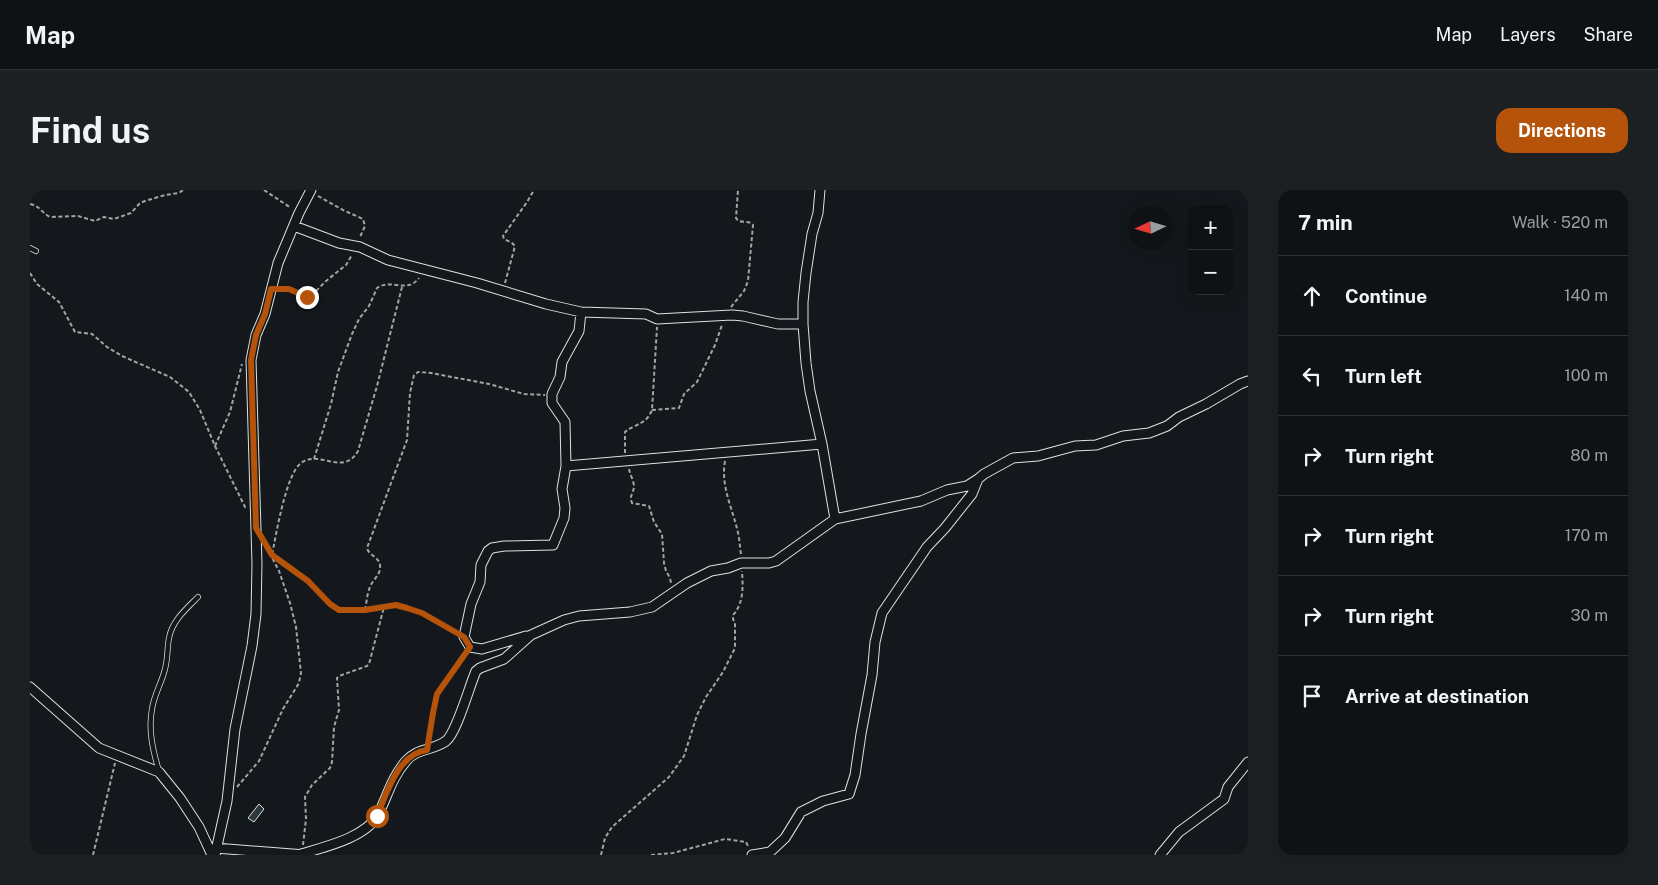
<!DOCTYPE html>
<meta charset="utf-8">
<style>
body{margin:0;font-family:"Public Sans",sans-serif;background:#1d2022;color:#f1f3f6}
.controls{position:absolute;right:15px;top:15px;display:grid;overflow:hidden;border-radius:10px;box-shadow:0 5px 20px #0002}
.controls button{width:45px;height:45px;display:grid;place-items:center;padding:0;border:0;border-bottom:1px solid #2f3234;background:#0f1215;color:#f1f3f6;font:25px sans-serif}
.compass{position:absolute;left:1098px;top:15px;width:45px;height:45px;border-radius:50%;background:#0f1215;box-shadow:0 5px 20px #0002;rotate:266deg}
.stop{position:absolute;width:15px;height:15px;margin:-11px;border:4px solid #b45309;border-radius:50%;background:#fff}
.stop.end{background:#b45309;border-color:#fff;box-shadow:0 1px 5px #0008}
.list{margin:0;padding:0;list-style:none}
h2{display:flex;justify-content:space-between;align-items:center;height:65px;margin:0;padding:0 20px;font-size:21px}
h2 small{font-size:16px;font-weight:400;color:#9b9ea0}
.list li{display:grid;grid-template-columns:32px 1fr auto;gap:15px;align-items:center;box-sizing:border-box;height:80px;padding:0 20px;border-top:1px solid #2f3234}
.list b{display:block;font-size:19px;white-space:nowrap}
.list em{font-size:16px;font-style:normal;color:#9b9ea0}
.icon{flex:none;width:28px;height:28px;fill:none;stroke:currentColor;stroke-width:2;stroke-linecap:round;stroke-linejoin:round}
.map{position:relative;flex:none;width:1218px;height:665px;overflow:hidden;border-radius:15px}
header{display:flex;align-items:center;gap:30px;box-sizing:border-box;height:70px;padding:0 25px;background:#0f1215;border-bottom:1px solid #2f3234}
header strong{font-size:24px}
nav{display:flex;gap:28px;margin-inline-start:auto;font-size:18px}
.intro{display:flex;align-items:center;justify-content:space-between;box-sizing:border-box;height:120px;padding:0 30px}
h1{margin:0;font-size:35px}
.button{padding:12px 22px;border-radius:15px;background:#b45309;color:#fff;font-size:18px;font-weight:700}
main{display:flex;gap:30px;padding:0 30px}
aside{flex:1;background:#0f1215;border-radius:15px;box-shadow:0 5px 20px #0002}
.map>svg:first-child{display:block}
.building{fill:#2c363c;stroke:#d8e6dc}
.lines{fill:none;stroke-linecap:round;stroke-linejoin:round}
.service-casing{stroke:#d8e6dc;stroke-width:6}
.minor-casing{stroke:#d8e6dc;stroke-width:11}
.path{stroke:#9da8a2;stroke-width:2;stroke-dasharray:4 2.5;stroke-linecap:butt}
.service{stroke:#14181c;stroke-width:4.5}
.minor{stroke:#14181c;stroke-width:9}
.route{stroke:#b45309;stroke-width:6}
</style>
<header>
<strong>Map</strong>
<nav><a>Map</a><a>Layers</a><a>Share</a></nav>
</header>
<div class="intro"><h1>Find us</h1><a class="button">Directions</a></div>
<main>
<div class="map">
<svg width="1218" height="665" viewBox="0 0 1218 665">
<rect width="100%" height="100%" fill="#14181c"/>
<path class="building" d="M229 614 234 619 224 632 218 628Z"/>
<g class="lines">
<defs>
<path id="service" d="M0 58 6 61
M129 581C123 561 118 540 122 519 124 505 132 492 135 479 138 468 137 458 139 448 142 431 156 419 168 407"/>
<path id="minor" d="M790 0 788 23 782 44 776 83 773 112V134L776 173 780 201 792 254 805 329
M264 36 309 53 330 57 358 70 447 93 516 114 551 122 616 124 627 129 702 125 713 126 748 134H773
M536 276 792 254
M496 446 452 459 440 457 434 447 441 414 450 392 451 375 458 361 462 358 474 356 523 355 534 328 535 318 532 299 536 276 535 232 522 213V204L530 187 532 172 549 141 551 122
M0 497 69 558 129 582 150 608 169 637 182 665
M185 658 275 665
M271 664C294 657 335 648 348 625 358 605 361 589 376 571 387 558 402 561 416 551 427 542 439 497 446 481L450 478 474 469 501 445 534 430 549 426 600 422 622 417 657 393 681 381 698 378 711 373H739L746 371 805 329 891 311 917 300 937 296 948 289 954 284 983 268 1008 266 1045 256 1066 255 1093 246 1119 243 1137 236 1149 227 1176 214 1210 194 1218 191
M185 665 197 611 205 539 222 456 226 424 227 374 221 170 226 145 235 124 248 73 269 23 281 0
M722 665 740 662 755 648 771 622 793 611 819 604 825 585 831 544 842 485 845 452 852 423 897 357 915 338 942 304 948 289
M1130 665 1149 642 1194 609 1198 597 1218 572"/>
</defs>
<use href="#service" class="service-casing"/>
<use href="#minor" class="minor-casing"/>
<path class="path" d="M234 0 261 18
M288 6 313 20 333 29 335 36 330 47
M0 14C10 16 12 23 20 27L48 26 65 31 74 27 84 29 101 23 110 13 115 11 135 5 149 3 153 0
M0 83 7 94 29 112 45 142 62 144 77 157 92 166 140 187 159 202 170 220 185 256 216 319
M475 93 485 56 482 53 474 49 473 46 497 12 504 0
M372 97 347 196 328 261C313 287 290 259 271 273 256 284 246 345 242 365L278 391 300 414 309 420H335L366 415 392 423 426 443
M251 98 259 99 277 107 281 106 296 91 316 75 322 65
M701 117 714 101 718 91 723 35C718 29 710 35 706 28L708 0
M622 220 649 218 654 204 667 192 685 155 692 135
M185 256 200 222 212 174
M595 263V242C606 233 616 235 622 220L627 137
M284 269 301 214 308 182 322 144 329 129 339 116 347 98C361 88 377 104 389 88
M695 271C690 298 705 323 709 348 710 354 710 359 711 364
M599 279C600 285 604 291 604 297 603 304 599 306 602 313L619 316 624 332 632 344 634 373 636 381 640 388 641 393
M335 420C337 411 337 401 342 393 345 388 351 383 350 376 350 367 339 366 337 358L377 250 380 203 384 185 388 182 401 183 459 194 494 204 515 205
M398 550 407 504 435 464
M207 597 229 571 253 519 269 493 271 483 266 437 260 413 249 381 236 356
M273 655 276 629 275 607 282 595 300 578 302 572 304 537 309 520 307 488 309 486 337 476 339 474 354 417
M63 665 85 573
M571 665 575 648 582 637 639 587 654 566 667 525 676 507 693 482 705 458V433L703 429V425C714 413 713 396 712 381
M621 665 643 663 695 649 716 652 719 658"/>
<use href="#service" class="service"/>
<use href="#minor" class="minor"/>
</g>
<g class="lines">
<path class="route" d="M277 107 259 99H241L235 124 226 145 221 170 226 338 242 365 278 391 300 414 309 420H335L366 415 377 418 392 423 434 447 440 457 407 504 403 523 397 560C368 564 357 602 347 626"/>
</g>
</svg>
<div class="controls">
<button>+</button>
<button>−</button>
</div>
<svg class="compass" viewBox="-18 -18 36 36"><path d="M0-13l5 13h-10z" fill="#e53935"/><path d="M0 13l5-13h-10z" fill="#9b9ea0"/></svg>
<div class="stop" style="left:347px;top:626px"></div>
<div class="stop end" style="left:277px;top:107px"></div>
</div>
<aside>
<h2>7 min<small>Walk · 520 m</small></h2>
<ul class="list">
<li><svg class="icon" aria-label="ahead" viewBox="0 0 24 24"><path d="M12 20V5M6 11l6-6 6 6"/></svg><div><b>Continue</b></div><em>140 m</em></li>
<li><svg class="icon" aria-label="left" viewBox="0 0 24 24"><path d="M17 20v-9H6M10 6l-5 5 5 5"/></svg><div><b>Turn left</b></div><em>100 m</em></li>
<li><svg class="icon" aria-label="right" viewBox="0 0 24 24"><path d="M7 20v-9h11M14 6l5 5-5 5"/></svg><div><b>Turn right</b></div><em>80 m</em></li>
<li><svg class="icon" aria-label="right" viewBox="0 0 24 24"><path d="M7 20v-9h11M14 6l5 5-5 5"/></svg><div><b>Turn right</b></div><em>170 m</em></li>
<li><svg class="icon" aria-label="right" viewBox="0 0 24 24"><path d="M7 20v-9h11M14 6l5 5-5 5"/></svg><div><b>Turn right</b></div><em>30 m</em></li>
<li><svg class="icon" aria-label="arrive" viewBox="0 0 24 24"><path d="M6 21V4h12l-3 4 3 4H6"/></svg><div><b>Arrive at destination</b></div></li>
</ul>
</aside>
</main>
